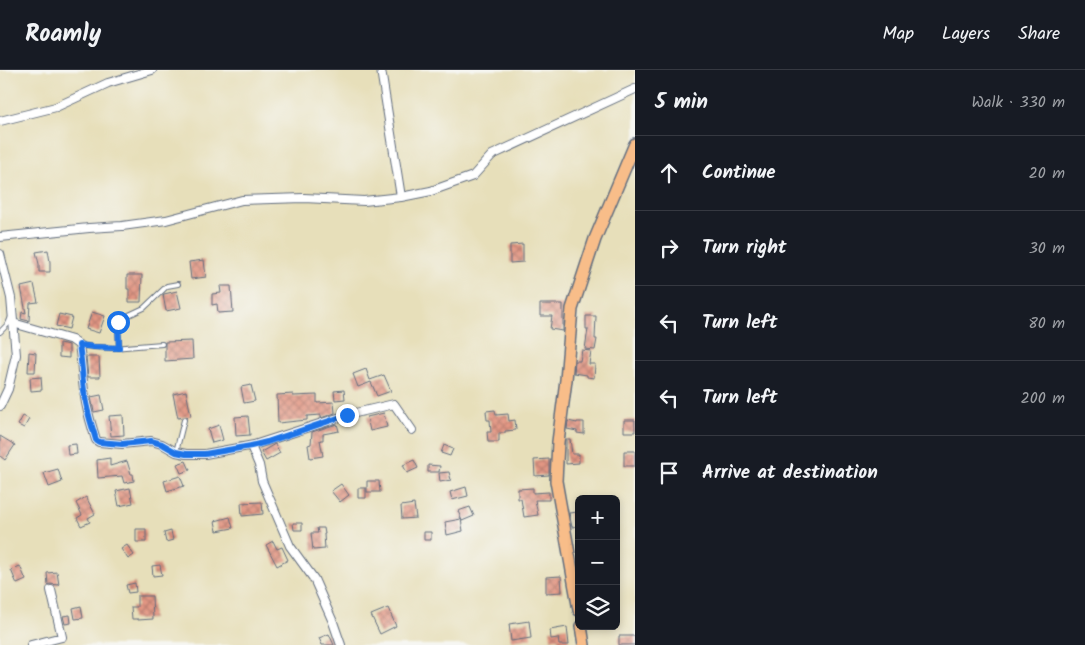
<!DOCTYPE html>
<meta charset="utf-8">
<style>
body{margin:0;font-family:Kalam,sans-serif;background:#242831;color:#f1f3f6}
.controls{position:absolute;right:15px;bottom:15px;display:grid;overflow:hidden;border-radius:8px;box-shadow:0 2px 8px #0003}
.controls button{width:45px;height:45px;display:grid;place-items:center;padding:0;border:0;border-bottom:1px solid #363941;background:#171b24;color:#f1f3f6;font:25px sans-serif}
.stop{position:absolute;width:15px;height:15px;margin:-11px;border:4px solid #1a73e8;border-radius:50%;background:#fff}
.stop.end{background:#1a73e8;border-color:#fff;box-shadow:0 1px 5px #0008}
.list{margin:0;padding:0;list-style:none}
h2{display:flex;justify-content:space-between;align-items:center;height:65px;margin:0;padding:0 20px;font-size:21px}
h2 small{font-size:16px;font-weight:400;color:#9ea1a6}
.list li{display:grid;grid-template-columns:32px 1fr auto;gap:15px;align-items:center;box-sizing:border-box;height:75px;padding:0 20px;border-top:1px solid #363941}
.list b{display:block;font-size:19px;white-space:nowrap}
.list em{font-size:16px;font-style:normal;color:#9ea1a6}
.icon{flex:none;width:28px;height:28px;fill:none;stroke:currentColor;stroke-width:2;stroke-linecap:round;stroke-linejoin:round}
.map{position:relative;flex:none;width:635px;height:575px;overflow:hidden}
header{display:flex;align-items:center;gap:30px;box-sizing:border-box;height:70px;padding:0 25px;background:#171b24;border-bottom:1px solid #363941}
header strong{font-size:24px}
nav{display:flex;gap:28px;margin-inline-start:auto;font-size:18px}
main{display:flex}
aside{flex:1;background:#171b24}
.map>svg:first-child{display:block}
.building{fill:url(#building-cross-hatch)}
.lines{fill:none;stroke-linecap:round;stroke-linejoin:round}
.lane-casing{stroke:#626d7e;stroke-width:6}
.street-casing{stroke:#626d7e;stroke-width:10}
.primary-casing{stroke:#626d7e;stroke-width:14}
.lane{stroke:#fff;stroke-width:4}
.street{stroke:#fff;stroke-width:8}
.primary{stroke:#f8bd89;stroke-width:11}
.route{stroke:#1a73e8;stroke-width:6}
</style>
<header>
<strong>Roamly</strong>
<nav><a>Map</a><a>Layers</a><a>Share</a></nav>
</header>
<main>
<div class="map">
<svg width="635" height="575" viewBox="0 0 635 575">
<defs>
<pattern id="building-cross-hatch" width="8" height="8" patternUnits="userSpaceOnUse" patternTransform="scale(1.25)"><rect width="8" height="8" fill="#e29683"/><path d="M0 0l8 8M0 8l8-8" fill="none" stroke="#b67b6e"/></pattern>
</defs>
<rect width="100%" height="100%" fill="#f6f6f2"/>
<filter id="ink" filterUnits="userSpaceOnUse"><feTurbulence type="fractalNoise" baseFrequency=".02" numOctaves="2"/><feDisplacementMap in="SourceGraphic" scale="10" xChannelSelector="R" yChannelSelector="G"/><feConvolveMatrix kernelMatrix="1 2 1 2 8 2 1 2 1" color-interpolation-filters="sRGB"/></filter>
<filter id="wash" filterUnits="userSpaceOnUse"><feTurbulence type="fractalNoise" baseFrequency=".0096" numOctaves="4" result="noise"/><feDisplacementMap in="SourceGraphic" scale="20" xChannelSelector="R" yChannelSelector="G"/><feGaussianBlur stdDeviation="1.12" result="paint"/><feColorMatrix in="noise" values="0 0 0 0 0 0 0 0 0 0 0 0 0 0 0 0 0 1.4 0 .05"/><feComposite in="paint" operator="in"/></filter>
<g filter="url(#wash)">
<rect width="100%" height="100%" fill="#e7dfba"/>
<g id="blocks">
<path class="building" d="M523 174V192L510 193V175Z
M48 180 50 192V202H39V194L36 182Z
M204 190 206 207 191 209 189 192Z
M127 205H142L141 232H129V219H127Z
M34 214 38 232 30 233 29 251 21 249 22 242 26 243 21 217Z
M220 216H231L233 242 218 243 217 234 212 235V224L221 223Z
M177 221 181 238 166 241 163 225 164 224Z
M540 234H563V261L550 259 552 246H540Z
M92 242 105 246 99 263 86 259Z
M59 244 72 247 69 259 56 256Z
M586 246H596L595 269H597L595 280 585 279 588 259H586Z
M192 271 193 289 165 291V272Z
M59 273 69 275V288L59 287Z
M582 280 591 281 589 294H595L594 308 587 307V305L574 303 575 291H580Z
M29 282 36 283 35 302H28Z
M86 287H99L100 307H88Z
M366 299 370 310 384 305 391 321 377 326 371 312 358 317 353 304Z
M41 307 42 320 31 321 30 308Z
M251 315 255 331 244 333 241 317Z
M344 320 345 329 335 330 334 321Z
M186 321 191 346 178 348 173 324Z
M293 324V326L317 325V333L334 332 335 343 321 348V345L307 346V350L278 353 277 325Z
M101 325 104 340 94 342 91 327Z
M495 340 496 345 508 344 509 351 515 350 516 360 505 361V363H499V372H488L487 362H491L490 350H487L486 341Z
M384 343 387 357 370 361 367 347Z
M123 345 124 365 111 366 109 346Z
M23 346 29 349 24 358 18 355Z
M248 346 250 365 236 366 235 347Z
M624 350H635V362H624Z
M568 351 577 353V352H584V364L577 363V361L567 359Z
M337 354 339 361 323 364V370H320L323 386 310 388 308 375 311 374 312 362Z
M219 355 223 370 212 373 208 359Z
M0 366 15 375 5 390 0 386Z
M566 369H570L572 384H579V393L566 394Z
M76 374 77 384 68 385 67 375Z
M275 374 280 383 266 391 261 382Z
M444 375 453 379 450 386 441 383Z
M624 381H635V396H624Z
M110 388V396L127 391 131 404H133L134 411 124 413 122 406 98 408 97 390Z
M549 389V405L535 406 534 390Z
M414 390 418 398 407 403 403 395Z
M186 391 190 400 181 403 177 394Z
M428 395 440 396 439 402H428Z
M58 399 62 412 49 417 44 403Z
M449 402 451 410 440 412 439 403Z
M180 406 184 416 167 421 164 411Z
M367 411H379L380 422H367Z
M341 414 349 425 340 432 331 421Z
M466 417 468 426 452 430 450 422Z
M130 418 133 433 119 436 116 421Z
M358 418H366V428H358Z
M533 418V423L549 422V430H535L538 445 524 447 521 429H518V419Z
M86 427 95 444 88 448 90 452 81 456 77 448 82 445 76 433Z
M262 432 263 444 242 446 241 433Z
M414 434 416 448 402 449 401 436Z
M470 437 474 446 462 451 458 441Z
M578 442 579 456 572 457 569 443Z
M230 447 233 458 217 461 215 451Z
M461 449 463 461 447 465 445 452Z
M293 453H302V460H294Z
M317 458H324L325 464H324L325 479 313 480 311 463H318Z
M136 459H146V472H136Z
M171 461 173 470 166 472 164 463Z
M424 462H431V470H424Z
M273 471 277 479 282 477 288 490 277 496 266 475Z
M127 475 134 485 128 489 121 479Z
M160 495 162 505 153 506 152 496Z
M20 496 26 510 17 514 11 500Z
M57 502 59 515 50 514 48 515 47 503Z
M561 506 562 522 546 523V507Z
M135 513 136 522 128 523 126 515Z
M137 526H152L153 549 138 550V549H132L131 537H137Z
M81 536 83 548 75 549 73 538Z
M388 538 396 556 380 564 371 545Z
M70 545 71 553 65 554 63 546Z
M529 551 531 568 511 571 509 554Z
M567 557 569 575H559L558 568 551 569 550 560Z
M329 564 334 575H322L319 568Z
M619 566H635V575H619Z"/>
</g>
</g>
<g filter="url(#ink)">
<use href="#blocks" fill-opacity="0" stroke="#626d7e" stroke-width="1"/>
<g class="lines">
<defs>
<path id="lane" d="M0 262 8 254 11 247
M79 275 94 277 113 278 162 274
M119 278 118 252 129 245 144 238 167 216 178 214
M176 382 184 350"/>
<path id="street" d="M381 0 401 127
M0 51 56 37 108 13 152 0
M0 167 89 158 122 156 166 150 242 130 304 128 364 131 401 127 431 121 473 106 492 85 635 19
M0 184 11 228 16 285 8 319 0 336
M13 253 72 270 79 275C82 292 82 310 85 327 87 342 92 356 96 370L99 372 122 374 151 371 162 374 176 382 186 384H205L254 375 347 345 394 334 412 360
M251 376 259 395 262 411 290 476 314 509 333 552 341 575
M31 575 62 567 51 520"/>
<path id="primary" d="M579 540 556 411 558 372 566 310 572 239 595 169 635 74
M581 556 584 575"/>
</defs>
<use href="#lane" class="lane-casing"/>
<use href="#street" class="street-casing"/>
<use href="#primary" class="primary-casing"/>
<use href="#lane" class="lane"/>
<use href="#street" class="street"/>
<use href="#primary" class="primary"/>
</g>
</g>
<g class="lines" filter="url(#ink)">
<path class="route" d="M118 252 119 278 94 277 79 275C82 292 82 310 85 327 87 342 92 356 96 370L99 372 122 374 151 371 162 374 176 382 186 384H205L251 376 267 372 347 345"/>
</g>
</svg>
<div class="controls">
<button>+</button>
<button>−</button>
<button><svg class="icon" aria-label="layers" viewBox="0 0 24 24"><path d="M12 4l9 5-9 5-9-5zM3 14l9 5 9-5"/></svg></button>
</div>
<div class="stop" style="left:118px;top:252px"></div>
<div class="stop end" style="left:347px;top:345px"></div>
</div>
<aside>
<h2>5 min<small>Walk · 330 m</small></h2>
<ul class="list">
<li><svg class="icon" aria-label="ahead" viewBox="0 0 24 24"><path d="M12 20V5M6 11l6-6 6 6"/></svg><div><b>Continue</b></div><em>20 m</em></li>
<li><svg class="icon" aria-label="right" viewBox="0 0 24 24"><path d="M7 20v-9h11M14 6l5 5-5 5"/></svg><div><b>Turn right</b></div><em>30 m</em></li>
<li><svg class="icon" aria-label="left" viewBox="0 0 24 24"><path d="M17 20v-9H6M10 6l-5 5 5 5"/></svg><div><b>Turn left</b></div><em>80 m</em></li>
<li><svg class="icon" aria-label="left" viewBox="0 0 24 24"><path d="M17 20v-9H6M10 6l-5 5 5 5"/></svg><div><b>Turn left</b></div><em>200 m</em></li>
<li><svg class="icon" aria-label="arrive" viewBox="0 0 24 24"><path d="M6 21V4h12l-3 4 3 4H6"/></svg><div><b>Arrive at destination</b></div></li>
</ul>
</aside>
</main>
